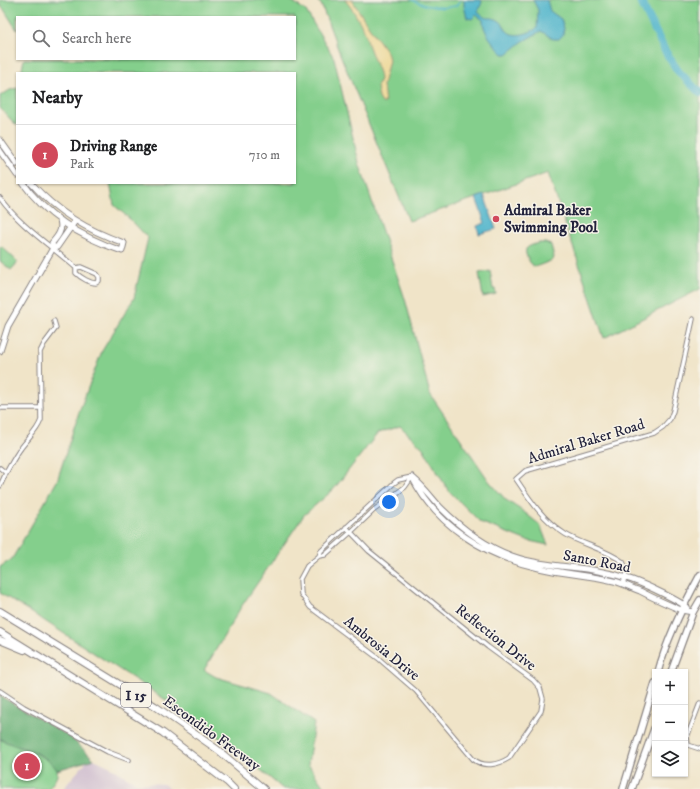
<!DOCTYPE html>
<meta charset="utf-8">
<style>
body{margin:0;font-family:"IM FELL DW Pica",serif;background:#f2f2f2;color:#202124}
.controls{position:absolute;right:12px;bottom:12px;display:grid;overflow:hidden;border-radius:0px;box-shadow:0 1px 3px #0004}
.controls button{width:36px;height:36px;display:grid;place-items:center;padding:0;border:0;border-bottom:1px solid #e0e0e0;background:#fff;color:#202124;font:20px sans-serif}
.you{position:absolute;left:389px;top:502px;width:14px;height:14px;margin:-10px;border:3px solid #fff;border-radius:50%;background:#1a73e8;box-shadow:0 0 0 6px #1a73e833}
.badge{display:grid;place-items:center;width:26px;height:26px;border-radius:50%;background:#d1495b;color:#fff;font-size:13px;font-weight:700}
.pin{position:absolute;translate:-50% -50%;border:2px solid #fff;box-shadow:0 1px 4px #0006}
.list{margin:0;padding:0;list-style:none}
h2{display:flex;justify-content:space-between;align-items:center;height:52px;margin:0;padding:0 16px;font-size:17px}
h2 small{font-size:13px;font-weight:400;color:#757577}
.list li{display:grid;grid-template-columns:26px 1fr auto;gap:12px;align-items:center;box-sizing:border-box;height:60px;padding:0 16px;border-top:1px solid #e0e0e0}
.list b{display:block;font-size:15px;white-space:nowrap}
.list p{margin:0;font-size:13px;white-space:nowrap;color:#757577}
.list em{font-size:13px;font-style:normal;color:#757577}
.icon{flex:none;width:22px;height:22px;fill:none;stroke:currentColor;stroke-width:2;stroke-linecap:round;stroke-linejoin:round}
.map{position:relative;flex:none;width:700px;height:789px;overflow:hidden}
.search{position:absolute;background:#fff;box-shadow:0 1px 3px #0004;left:16px;top:16px;width:280px;height:44px;display:flex;align-items:center;gap:10px;box-sizing:border-box;padding:0 14px;border-radius:0px;color:#757577;font-size:15px}
.panel{position:absolute;background:#fff;box-shadow:0 1px 3px #0004;left:16px;top:72px;width:280px;height:112px;border-radius:0px}
.map>svg:first-child{display:block}
.industrial{fill:#cfbdcf}
.green{fill:#84cf8c;stroke:#537864}
.forest{fill:#6bb278;stroke:#466a5a}
.sand{fill:#eeda9e;stroke:#887e6c}
.water{fill:#4db4cb;stroke:#386b83}
.lines{fill:none;stroke-linecap:round;stroke-linejoin:round}
.stream{stroke:#4db4cb;stroke-width:1.5}
.river{stroke:#4db4cb;stroke-width:8}
.street-casing{stroke:#898382;stroke-width:5.5}
.secondary-casing{stroke:#898382;stroke-width:7}
.primary-casing{stroke:#898382;stroke-width:8}
.highway-casing{stroke:#898382;stroke-width:8}
.street{stroke:#fff;stroke-width:3.5}
.secondary{stroke:#fff;stroke-width:5}
.primary{stroke:#fff;stroke-width:5.5}
.highway{stroke:#fff;stroke-width:6}
.poi-dot{fill:#d1495b;stroke:#f7f3e8;stroke-width:1.5}
.labels{text-anchor:middle;stroke-width:3;stroke-linejoin:round;paint-order:stroke}
.shield{fill:#f7f3e8;stroke:#62616f;stroke-width:1}
.shield-label{font-size:14px;font-weight:bold;fill:#22223b}
.poi-label{font-size:15px;font-weight:bold;fill:#22223b;stroke:#f7f3e8;text-anchor:start}
.street-label{font-size:15px;fill:#22223b;stroke:#f7f3e8}
</style>
<div class="map">
<svg width="700" height="789" viewBox="0 0 700 789">
<rect width="100%" height="100%" fill="#f7f3e8"/>
<filter id="ink" filterUnits="userSpaceOnUse"><feTurbulence type="fractalNoise" baseFrequency=".025" numOctaves="2"/><feDisplacementMap in="SourceGraphic" scale="8" xChannelSelector="R" yChannelSelector="G"/><feConvolveMatrix kernelMatrix="1 2 1 2 8 2 1 2 1" color-interpolation-filters="sRGB"/></filter>
<filter id="wash" filterUnits="userSpaceOnUse"><feTurbulence type="fractalNoise" baseFrequency=".012" numOctaves="4" result="noise"/><feDisplacementMap in="SourceGraphic" scale="16" xChannelSelector="R" yChannelSelector="G"/><feGaussianBlur stdDeviation="0.9" result="paint"/><feColorMatrix in="noise" values="0 0 0 0 0 0 0 0 0 0 0 0 0 0 0 0 0 1.4 0 .05"/><feComposite in="paint" operator="in"/></filter>
<g filter="url(#wash)">
<rect width="100%" height="100%" fill="#f0e4c8"/>
<path class="industrial" d="M94 759 111 767 136 783 163 784 171 789H63L86 762Z"/>
<path class="green" d="M0 0H290L306 11 334 58 359 163 405 299 430 394 489 481 506 500 524 512 540 525 548 545 525 540 480 522 448 490 423 448 400 426 378 433 333 490 304 515 241 607 204 670 216 677 271 693 314 723 308 764 325 789H283C227 740 166 699 103 659 69 637 35 614 0 593V567L12 559 57 481 79 412 102 351 134 298 148 238 132 221 114 205 110 183H295V73H27L22 69 24 59H295V17H17V30L3 8 0 6Z
M316 0H700V289L604 338 548 173 409 221 340 54 321 4Z
M17 88V126L0 108V96L10 90Z
M539 243H545L551 245 554 257 553 260 535 267C531 265 524 255 526 249 528 246 535 244 539 243Z
M1 246 18 262 11 270 0 261V247Z
M490 271 493 289H495L496 294 483 297 479 273Z
M0 739C13 746 53 756 57 770 59 777 52 784 48 789H0Z"/>
<path class="forest" d="M0 696 70 737 94 759 57 770C45 751 19 749 0 739Z"/>
<path class="sand" d="M345 0H352L369 27 387 52 389 60 383 85 385 103H382L379 98 377 87 380 79 379 73 368 44C367 32 353 9 345 0Z"/>
<path class="water" d="M464 0H481L482 2 478 12C488 22 489 15 498 20 503 22 504 28 508 32 515 38 530 33 537 28L538 10 533 0H547L550 11 561 19 564 28 563 35 559 39H553L541 31 522 42 507 54H503C495 46 482 31 483 20L476 15 472 19 467 18 464 6Z
M484 195 496 229 479 234 477 226 485 223 476 198Z"/>
<g class="lines">
<path class="stream" d="M412 0C426 7 441 9 456 6L461 0"/>
<path class="river" d="M640 0 665 51 678 71 700 93"/>
</g>
</g>
<g filter="url(#ink)">
<g class="lines">
<defs>
<path id="street" d="M0 198C20 226 50 245 76 268V273C81 278 90 283 96 283L99 281V277L97 274 81 267 76 268
M0 408H41
M0 468 6 473 0 486
M6 473C11 464 15 456 21 448 28 438 37 432 41 420L40 352 44 344 56 328 54 321
M346 527 369 551 488 647 533 680 540 688 543 699 541 711 509 758C498 765 484 768 473 759L416 691 378 658 310 607 301 594 300 579 307 566 319 556 325 555 351 532 374 510 405 487 412 477
M319 556 321 551 394 483 398 480 412 477
M623 584C626 575 628 570 623 562 606 549 583 545 565 534 543 520 530 500 516 479L525 471 654 433 663 427 670 419 673 411 693 319
M0 691 24 707 108 752 129 760
M700 703 687 737 688 745 700 749"/>
<path id="secondary" d="M0 140 17 164
M0 151 17 175
M23 183C47 217 83 238 122 251L124 243C87 230 58 213 31 183
M53 248 57 247 75 221
M0 351 8 326 53 248 52 243C58 236 63 230 60 220
M412 477C436 526 487 557 539 568 564 574 589 575 614 581 623 583 631 588 640 591 653 598 667 604 681 610L693 612
M413 478C424 487 431 497 440 507 461 528 484 546 512 556 540 566 570 566 598 571 623 575 642 583 664 594 672 598 680 602 687 607"/>
<path id="primary" d="M658 672C667 638 683 606 700 575
M671 672 693 612 700 600
M623 789 655 683
M632 789 655 726"/>
<path id="highway" d="M0 611 155 706 218 750 264 789
M0 632 163 733 227 782 234 789
M0 640 24 650"/>
</defs>
<use href="#street" class="street-casing"/>
<use href="#secondary" class="secondary-casing"/>
<use href="#primary" class="primary-casing"/>
<use href="#highway" class="highway-casing"/>
<use href="#street" class="street"/>
<use href="#secondary" class="secondary"/>
<use href="#primary" class="primary"/>
<use href="#highway" class="highway"/>
</g>
</g>
<circle class="poi-dot" cx="496" cy="219" r="4"/>
<g class="labels">
<rect class="shield" x="121" y="683" width="30" height="24" rx="3"/>
<g class="shield-label">
<text x="136" y="700">I 15</text>
</g>
<g class="poi-label">
<text x="504" y="215">Admiral Baker<tspan x="504" dy="17">Swimming Pool</tspan></text>
</g>
<g class="street-label">
<text transform="translate(586 441) rotate(-17)" y="5">Admiral Baker Road</text>
<text transform="translate(597 561) rotate(11)" y="5">Santo Road</text>
<text transform="translate(496 637) rotate(38)" y="5">Reflection Drive</text>
<text transform="translate(382 648) rotate(39)" y="5">Ambrosia Drive</text>
<text transform="translate(212 733) rotate(36)" y="5">Escondido Freeway</text>
</g>
</g>
</svg>
<div class="controls">
<button>+</button>
<button>−</button>
<button><svg class="icon" aria-label="layers" viewBox="0 0 24 24"><path d="M12 4l9 5-9 5-9-5zM3 14l9 5 9-5"/></svg></button>
</div>
<div class="you"></div>
<div class="pin badge" style="left:27px;top:766px">1</div>
<div class="search"><svg class="icon" aria-label="search" viewBox="0 0 24 24"><circle cx="10" cy="10" r="6"/><path d="M15 15l6 6"/></svg>Search here</div>
<section class="panel">
<h2>Nearby<small></small></h2>
<ul class="list">
<li><span class="badge">1</span><div><b>Driving Range</b><p>Park</p></div><em>710 m</em></li>
</ul>
</section>
</div>
